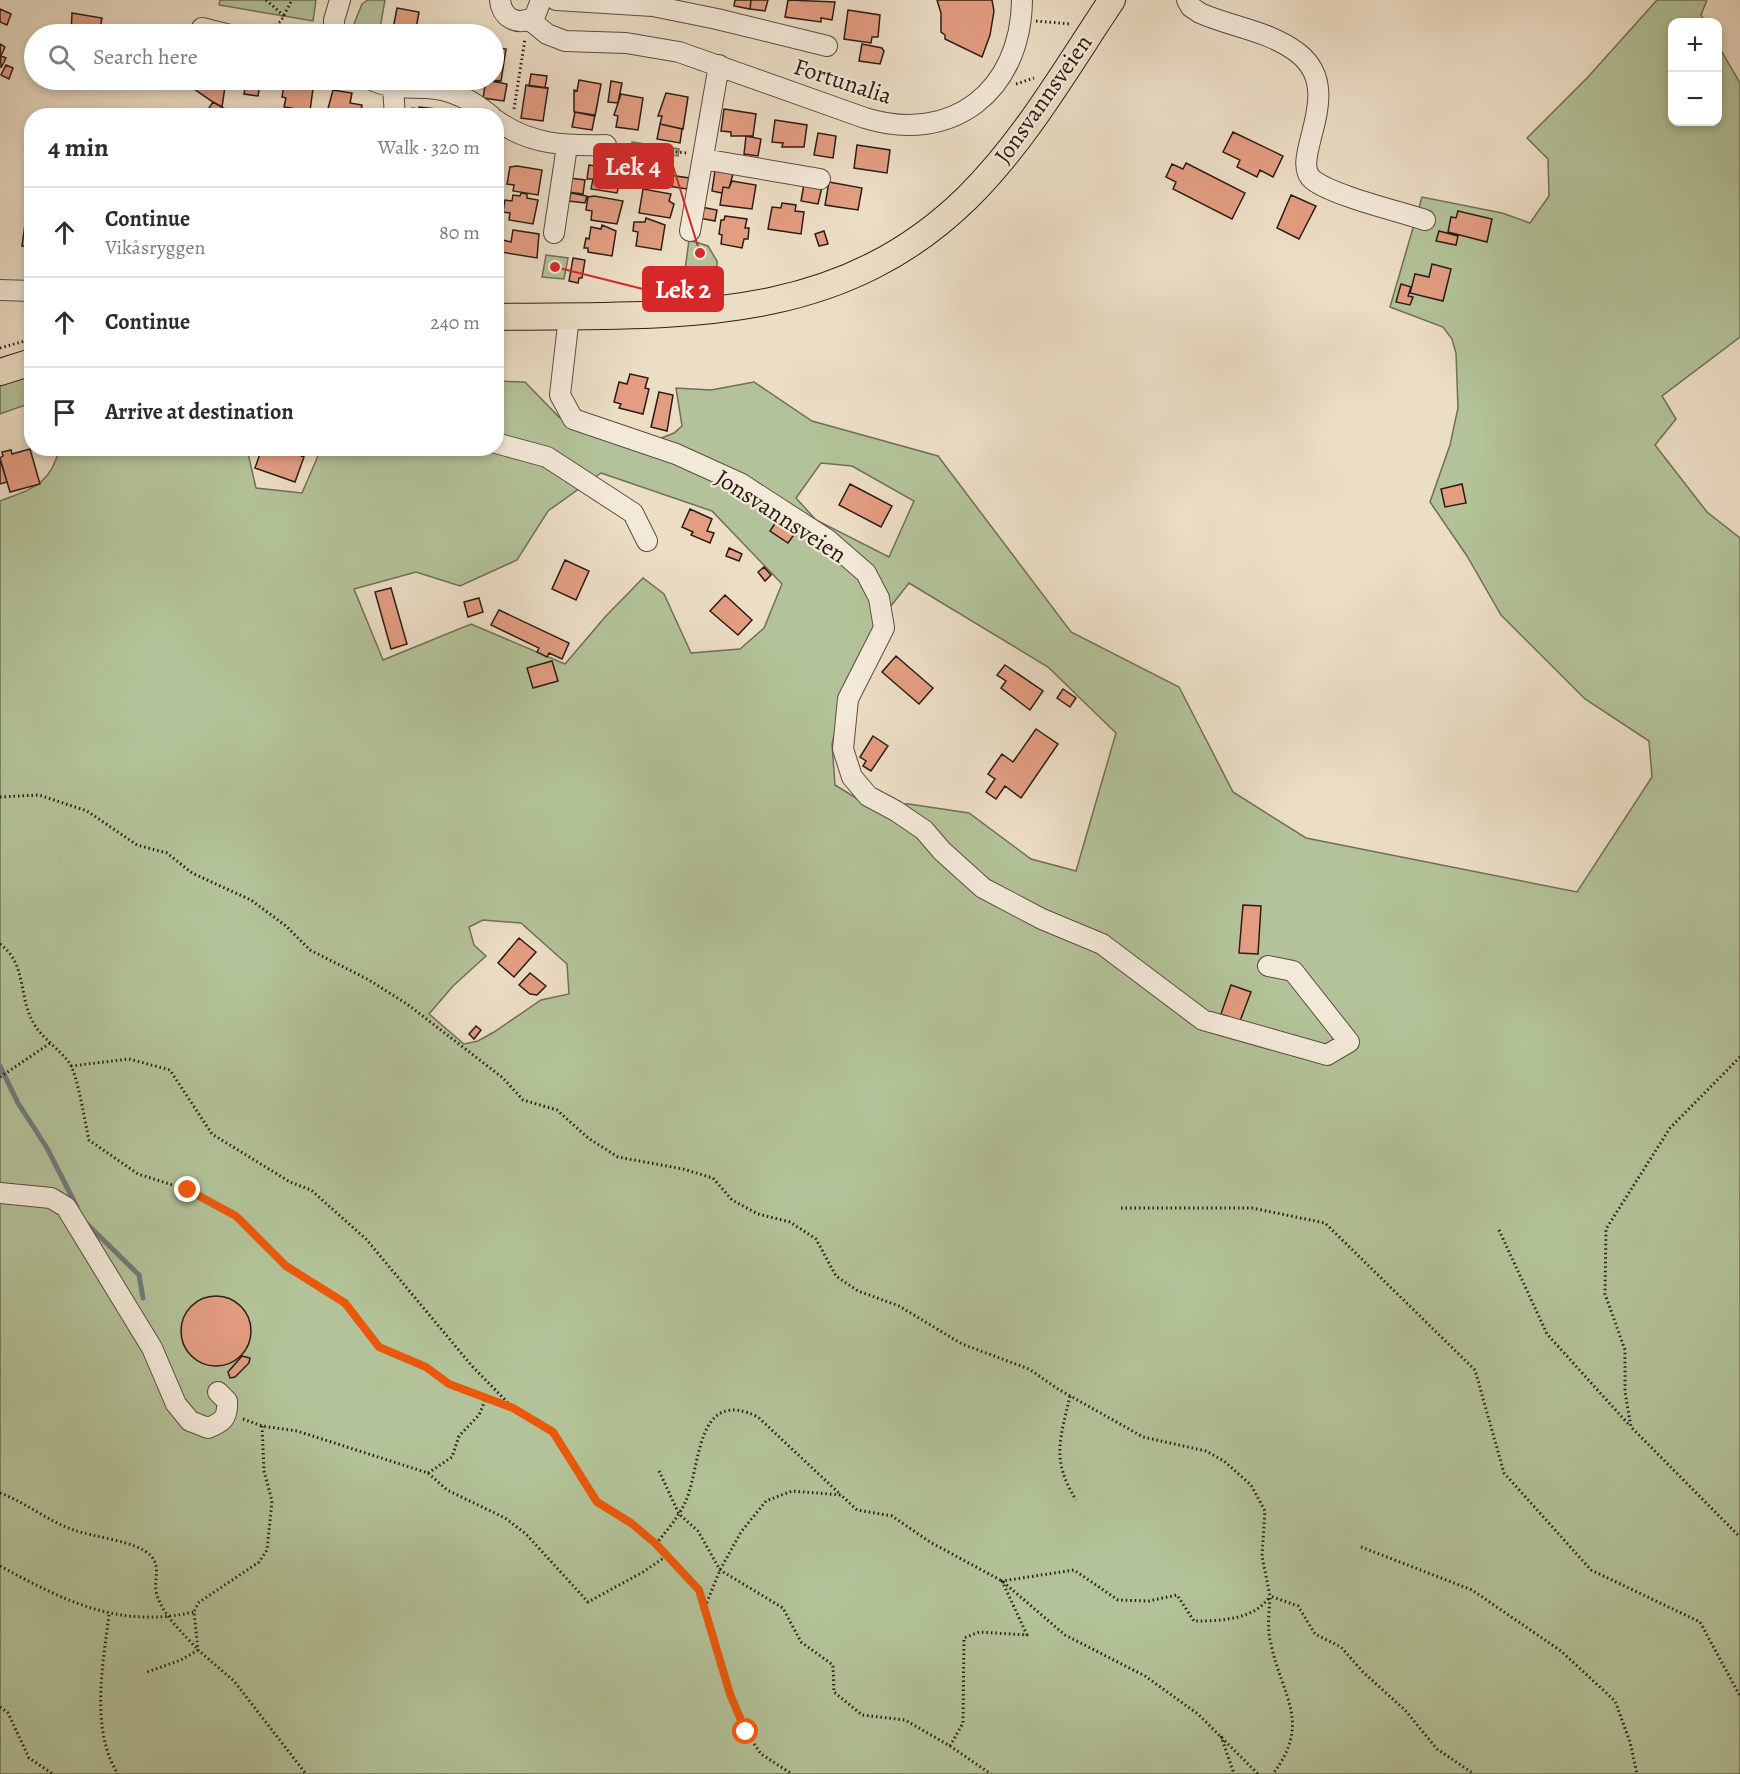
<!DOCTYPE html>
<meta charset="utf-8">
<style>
body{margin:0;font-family:Alegreya,serif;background:#f2f2f3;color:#2b2b33}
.controls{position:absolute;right:18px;top:18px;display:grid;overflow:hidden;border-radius:12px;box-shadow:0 3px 9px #0003}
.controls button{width:54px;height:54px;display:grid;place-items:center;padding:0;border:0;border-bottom:2px solid #e1e1e2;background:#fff;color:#2b2b33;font:30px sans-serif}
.stop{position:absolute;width:18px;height:18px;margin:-14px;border:4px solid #ea580c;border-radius:50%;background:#fff}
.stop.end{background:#ea580c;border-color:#fff;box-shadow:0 2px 6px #0008}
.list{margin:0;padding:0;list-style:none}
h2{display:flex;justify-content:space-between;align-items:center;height:78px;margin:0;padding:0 24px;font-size:26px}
h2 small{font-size:20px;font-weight:400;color:#7c7c81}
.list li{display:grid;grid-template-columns:39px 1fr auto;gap:18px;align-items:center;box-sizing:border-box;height:90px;padding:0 24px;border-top:2px solid #e1e1e2}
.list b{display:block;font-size:22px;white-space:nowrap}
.list p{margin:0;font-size:20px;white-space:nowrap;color:#7c7c81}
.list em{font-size:20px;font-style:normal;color:#7c7c81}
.icon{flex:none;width:33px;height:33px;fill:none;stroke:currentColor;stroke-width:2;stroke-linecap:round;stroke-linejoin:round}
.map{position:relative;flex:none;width:1740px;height:1774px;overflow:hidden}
.search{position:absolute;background:#fff;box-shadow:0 3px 9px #0003;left:24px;top:24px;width:480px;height:66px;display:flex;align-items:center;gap:15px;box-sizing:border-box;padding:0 21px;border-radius:33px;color:#7c7c81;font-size:22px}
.panel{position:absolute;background:#fff;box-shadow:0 3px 9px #0003;left:24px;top:108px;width:480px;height:348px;border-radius:24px}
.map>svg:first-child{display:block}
.green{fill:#b3c298;stroke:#706f58;stroke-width:1.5;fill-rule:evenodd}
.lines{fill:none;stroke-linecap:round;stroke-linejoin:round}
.stream{stroke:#717a7c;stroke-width:5}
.building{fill:#e39d81;stroke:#2c1c17;stroke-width:1.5}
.minor-casing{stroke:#5c4c42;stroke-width:22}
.major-casing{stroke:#2c1c17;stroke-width:28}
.path{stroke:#2c1c17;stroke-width:3;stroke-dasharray:1.5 3;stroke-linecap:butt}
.minor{stroke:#f3e9d9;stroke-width:20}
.major{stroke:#ecddc5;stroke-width:26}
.route{stroke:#ea580c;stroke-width:8}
.labels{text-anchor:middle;stroke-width:4.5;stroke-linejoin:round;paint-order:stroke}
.street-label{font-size:24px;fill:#2c1c17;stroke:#f3e9d9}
.leader{fill:none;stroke:#d62828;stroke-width:2}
.callout-dot{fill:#d62828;stroke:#f3e9d9;stroke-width:2}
.callout{fill:#d62828;stroke:#d62828;stroke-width:2}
.callout-label{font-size:26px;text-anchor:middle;font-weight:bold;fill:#fff}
</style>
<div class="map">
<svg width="1740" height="1774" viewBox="0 0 1740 1774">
<rect width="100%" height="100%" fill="#ecddc5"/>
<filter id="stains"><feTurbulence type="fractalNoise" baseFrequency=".00333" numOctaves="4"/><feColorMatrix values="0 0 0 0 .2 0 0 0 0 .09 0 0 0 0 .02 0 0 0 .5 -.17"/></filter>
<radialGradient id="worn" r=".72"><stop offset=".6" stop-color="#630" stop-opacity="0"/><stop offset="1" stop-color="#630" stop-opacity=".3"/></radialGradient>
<path class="green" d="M220 0H316L313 21 219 5Z
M368 0H385L379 34H350L362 4Z
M1657 0H1707L1701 15 1705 22H1672V122H1718V45L1740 83V337L1662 396 1676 419 1655 445 1707 512 1740 538V1774H0V501C31 489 51 485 59 449H247L256 488 302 493 318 456 319 449 496 448 497 381 525 382 559 417 636 448 674 433 682 426 676 388 711 390 754 382 812 421 938 456 1071 632 1179 687 1233 792 1306 838 1577 892 1652 777 1649 741 1585 699 1501 615 1467 556 1430 502 1450 445 1458 408 1456 353 1452 339 1443 327 1390 307 1422 197 1502 213 1530 223 1549 196 1548 159 1527 138 1588 77ZM821 463 852 466 914 501 889 557 816 520 796 498ZM601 473 712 511 782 584 764 628 740 649 691 653 664 594 643 578 605 617 565 664 471 624 383 660 354 589 416 572 460 586 517 560 548 511ZM909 583 1048 667 1116 733 1076 871 1031 859 969 813 909 804 864 803 835 785 832 744 851 671 876 625ZM483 920 521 923 567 964 569 994 541 1000 494 1032 478 1041 464 1044 429 1014 453 986 486 956 474 945 469 927Z
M632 142 679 149 678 156 631 149Z
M689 240 708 246 717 261V268L685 270Z
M546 255 568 258 564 279 542 277Z
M31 376V403L0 414V386Z"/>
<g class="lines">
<path class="stream" d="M0 1066 18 1103 47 1148 77 1207
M84 1221 139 1275 143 1298"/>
</g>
<path class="building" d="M735 0H751L750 9 734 6Z
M751 0H768L765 11 750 9Z
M788 0 835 2 832 20 821 18V22L785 17Z
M937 0H992L994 11 990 35 982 57 945 39V35L941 32V13Z
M397 8 419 12 415 34H392Z
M0 9 11 14 7 25 0 22Z
M848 10 880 15 878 37H872L871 43 844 39Z
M72 13 102 18 99 34H71Z
M435 26 459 29 458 34H434Z
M0 44 5 47 1 56 6 58 1 68Z
M862 44 882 48 884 51 880 64 859 61Z
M494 47 506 49 501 81 490 80H494Z
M6 65 13 68 9 79 1 75Z
M531 74 547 76 545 88 529 86Z
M181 80H226L222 107 213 102Z
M237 80H261L258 96 244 94 245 88 236 87Z
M289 80 314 81 310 111 284 107 286 98 282 97 284 85 288 86Z
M486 80 507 84 504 101 483 98Z
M579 80 601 84 595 116 574 112V90L577 91Z
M611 81 622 83 618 103 608 102Z
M526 85 548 88 543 121 521 118Z
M333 90 352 93 350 103 362 105 360 116H326Z
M666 93 688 97 683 129 660 124 662 116H658Z
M621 94 643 98 638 130 616 127 618 116 614 115Z
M213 102 232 113 230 116H215L207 111Z
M419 107 436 109 435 116H411L412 108 419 109Z
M724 109 756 114 753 136H731V132L721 131Z
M575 112 595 115 592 130 572 127Z
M775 120 807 125 804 147H782L783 143 772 142Z
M660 124 682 129 680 143 657 139Z
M1233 132 1283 156 1273 177 1260 170 1257 177 1237 167 1240 160 1223 152Z
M818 133 836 136 833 158 814 155Z
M746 136 761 139 758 156 744 154Z
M857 145 890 150 887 173 854 168Z
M1186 163 1245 193 1232 219 1173 189 1176 182 1166 177 1172 164 1183 169Z
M589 165 623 170 617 193 591 189 593 179H587Z
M517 166 542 170 538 195 513 191 514 185 507 184 510 167Z
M715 171 733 174 729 188 723 187 722 193 712 191Z
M669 175 689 178 687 189 668 186Z
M570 178 585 180 583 194 568 192Z
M732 181 756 185 752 209 720 205 723 187 729 188Z
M829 182 862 188 858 210 825 205Z
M804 184 822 187 818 204 801 201Z
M643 189 671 194 669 201 674 204 670 218 639 213Z
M521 193 527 194V198L538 200 533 224 509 220 510 213 503 212 505 200 512 201 513 195 520 196Z
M571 193 587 196 585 203 569 201Z
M1291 195 1316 206 1299 239 1277 228Z
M594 196 623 201 617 224 591 220 592 211 586 210 588 197Z
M782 203 796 205 795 211 804 212 801 234 768 229 772 207 781 208Z
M701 207 717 210 715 221 699 218Z
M1458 211 1492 219 1487 242 1448 232 1451 217 1456 218Z
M725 216 747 219 745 228H749L748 239H744L742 248 721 244 722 235 719 234 721 220H724Z
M646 218 665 225 661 250 636 246 638 232 633 231 634 222H645Z
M25 224 32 225V247L22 246Z
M602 225 616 231 612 256 588 252V248H584L586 238 589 239 591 227 601 229Z
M513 230 539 234 537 258 501 252 503 240 511 242Z
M824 231 828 244 819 246 815 234Z
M1439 231 1458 236 1456 245 1436 241Z
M573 258 585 260 582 278H579L578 283 569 281Z
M1432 264 1451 269 1443 301 1410 293 1415 274 1429 277Z
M1401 284 1411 287 1408 296 1413 297 1410 305 1396 302Z
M630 374 648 378 645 388 649 389 643 414 619 408 621 404 614 402 619 382 627 384Z
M659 392 673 395 667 431 651 427Z
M262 448H281L304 457 295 482 255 468Z
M30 449 40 484 10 492 0 458 3 456 2 452 11 450 12 454Z
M0 459 7 482 0 484Z
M850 484 892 506 881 527 839 505Z
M1462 484 1466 503 1445 507 1441 489Z
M690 509 712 519 707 531 714 533 710 543 691 535 693 532 682 527Z
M780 516 798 529 788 543 770 531Z
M729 548 742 554 739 561 726 556Z
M565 560 589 571 576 600 552 589Z
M764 567 771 575 765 581 758 572Z
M391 588 407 644 391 649 375 592Z
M725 595 752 620 738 635 710 611Z
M479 598 483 612 468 617 464 602Z
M499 610 569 643 562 659 549 653 547 657 537 652 539 648 491 625Z
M896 656 933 688 919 704 882 672Z
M552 661 558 681 533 688 527 668Z
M1005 665 1043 691 1030 710 1001 688 1006 681 997 675Z
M1063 689 1076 698 1070 707 1057 698Z
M1036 729 1058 744 1021 798 1005 786 996 799 986 792 995 779 988 774 1002 754 1013 762Z
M873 736 888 746 871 771 863 766 866 761 860 757Z
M1243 905 1261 906 1258 954 1239 953Z
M519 938 536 952 514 977 498 963Z
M530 973 546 986 537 995 530 994 519 985Z
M1231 985 1251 992 1240 1021 1221 1014Z
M476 1026 481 1030 474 1039 469 1034Z
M181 1331a35 35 0 1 1 70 0a35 35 0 1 1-70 0Z
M242 1356 250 1358 249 1363 235 1377 230 1378 228 1372Z"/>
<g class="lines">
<defs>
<path id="minor" d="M500 0C502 19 519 27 535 16L541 0
M556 0 653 6 717 19 827 46
M1187 0 1191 7 1200 13C1231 27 1270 31 1298 53 1348 92 1287 160 1313 180 1334 196 1398 211 1425 220
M530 20 547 34 565 41 626 43 679 52 865 118C952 145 1021 91 1022 0
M202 28 226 34
M334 34V20L340 0
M372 80C390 89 407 87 427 88 452 89 472 100 491 116
M393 87 395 116
M496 120C530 145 566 146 606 145
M703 159 820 179
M690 231 719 65
M554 233 567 146
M0 290 32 291
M569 316 560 395 573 419 676 454 740 483 828 540 866 573 879 598 884 628 848 699 843 749 852 777 868 796 896 811 924 830 942 851 983 888 1042 919 1102 944 1203 1020 1327 1055 1349 1042 1293 971 1268 966
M496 443 547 457 633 513 647 541
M0 1193 51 1198 66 1207 152 1348 176 1404 190 1421 208 1428C223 1422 228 1418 227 1401L218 1392"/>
<path id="major" d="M496 317C669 314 833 329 967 198 1025 141 1067 67 1112 0
M0 372 32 362"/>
</defs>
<use href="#minor" class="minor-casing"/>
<use href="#major" class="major-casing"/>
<path class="path" d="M266 0 284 16
M1036 21 1070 24
M265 34 281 21 292 0
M1016 84 1034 78
M514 109 525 39
M622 146 687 153
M0 348 32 339
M0 797 39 795 87 811 137 845 167 853 192 873 251 900 286 926 310 950 369 980 407 1004 503 1078 523 1100 557 1110 588 1138 618 1157 683 1169 713 1178 732 1200 758 1214 790 1222 816 1239 836 1276 858 1291 899 1306 962 1344 1029 1369 1058 1389 1143 1437 1206 1451 1224 1461 1251 1485 1265 1511 1262 1556 1270 1596 1298 1606 1315 1634 1341 1647 1363 1672 1405 1710 1437 1749 1474 1774
M0 944C27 964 18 995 33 1022 41 1038 60 1049 70 1064 78 1077 85 1123 89 1140L138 1174 188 1190 236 1216 286 1266 345 1303 379 1347 426 1367 449 1384 513 1408 553 1432 597 1502 631 1523 668 1555 699 1590 730 1693 746 1732 761 1754 792 1774
M1740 1057 1670 1128 1606 1229 1605 1294 1625 1350V1392L1631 1427 1740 1537
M71 1066 129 1059 170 1070 212 1134 290 1182 311 1190 366 1239 472 1366 511 1406
M0 1077 52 1042
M1121 1208H1252L1325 1223 1475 1370 1504 1473 1591 1570 1700 1622 1740 1696
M1499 1230 1547 1334 1630 1426
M1070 1396C1060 1440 1051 1459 1076 1500
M243 1419 262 1426 297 1431 428 1473 447 1490 505 1518 526 1534 588 1602 643 1572 668 1555
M262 1426 264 1471 272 1501 267 1550 259 1562 198 1603 194 1612 198 1650 234 1681 306 1774
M659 1471 679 1514 698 1531 720 1570 783 1608 801 1642 833 1665 834 1692 862 1715 905 1720 950 1746 991 1774
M428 1473 452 1457 459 1436 479 1415 486 1398
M0 1493C27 1503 49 1522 74 1530 92 1537 138 1541 151 1556 161 1567 154 1578 156 1591 160 1613 184 1634 198 1650L181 1660 147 1672
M656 1544C667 1530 680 1516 687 1498 701 1462 697 1387 758 1417L841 1495
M1361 1547 1472 1590 1561 1651 1615 1701 1630 1742 1637 1774
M0 1566C65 1601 118 1629 194 1612
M1270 1598C1269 1613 1267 1629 1271 1644 1282 1697 1312 1722 1273 1774
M705 1607 720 1570 741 1532 766 1501 792 1491 841 1495 857 1510 892 1516 930 1542 1002 1581 1065 1635 1145 1676 1198 1714 1258 1774
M109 1615C103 1664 90 1730 118 1774
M0 1707 8 1713 29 1758 53 1774
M1221 1736 1234 1774
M950 1746 963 1723 964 1638 979 1632 1027 1635 1002 1581 1074 1570 1118 1600 1149 1601 1177 1595 1194 1621C1220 1621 1255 1620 1270 1596"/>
<use href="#minor" class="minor"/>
<use href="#major" class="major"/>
</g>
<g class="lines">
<path class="route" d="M188 1190 236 1216 286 1266 345 1303 379 1347 426 1367 449 1384 513 1408 553 1432 597 1502 631 1523 656 1544 699 1590 730 1694 746 1732"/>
</g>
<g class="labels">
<g class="street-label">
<text transform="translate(843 81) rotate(18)" y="8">Fortunalia</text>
<text transform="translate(1043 99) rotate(-55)" y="8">Jonsvannsveien</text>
<text transform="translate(781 516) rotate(33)" y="8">Jonsvannsveien</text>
</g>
</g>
<path class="leader" d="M700 253L673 166M555 267L643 289"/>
<g class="callout-dot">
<circle cx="700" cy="253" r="6"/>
<circle cx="555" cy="267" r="6"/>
</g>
<g class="callout">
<rect x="594" y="144" width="79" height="44" rx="6"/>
<rect x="643" y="267" width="80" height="44" rx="6"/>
</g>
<g class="callout-label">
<text x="633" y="175">Lek 4</text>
<text x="683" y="298">Lek 2</text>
</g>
<rect width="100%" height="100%" filter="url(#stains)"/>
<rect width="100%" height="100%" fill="url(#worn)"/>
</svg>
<div class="controls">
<button>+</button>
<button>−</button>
</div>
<div class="stop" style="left:746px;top:1732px"></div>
<div class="stop end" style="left:188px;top:1190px"></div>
<div class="search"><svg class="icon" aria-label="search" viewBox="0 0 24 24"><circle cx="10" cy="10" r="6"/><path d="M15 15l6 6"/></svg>Search here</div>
<section class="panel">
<h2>4 min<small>Walk · 320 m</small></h2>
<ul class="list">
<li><svg class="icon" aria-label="ahead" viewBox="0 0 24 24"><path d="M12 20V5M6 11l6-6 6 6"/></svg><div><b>Continue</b><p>Vikåsryggen</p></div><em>80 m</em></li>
<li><svg class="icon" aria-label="ahead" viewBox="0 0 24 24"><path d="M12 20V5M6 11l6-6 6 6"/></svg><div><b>Continue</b></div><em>240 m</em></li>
<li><svg class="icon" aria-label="arrive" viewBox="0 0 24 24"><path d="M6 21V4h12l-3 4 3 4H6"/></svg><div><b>Arrive at destination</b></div></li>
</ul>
</section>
</div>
